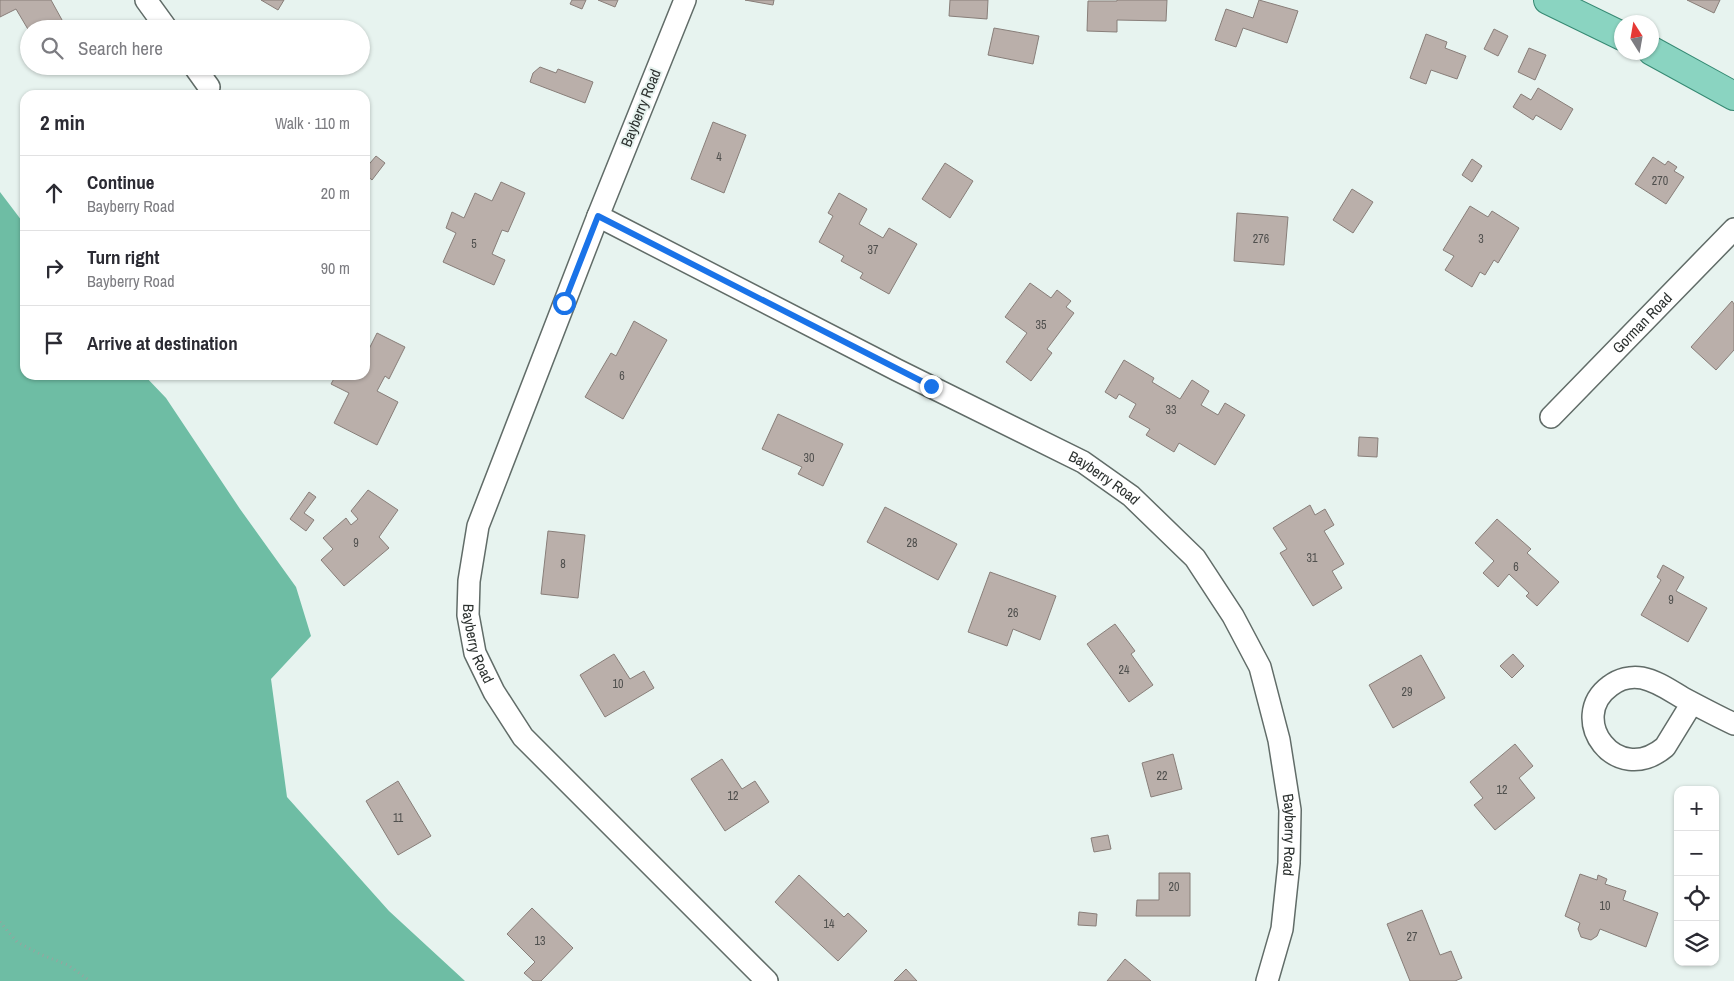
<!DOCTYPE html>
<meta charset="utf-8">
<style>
body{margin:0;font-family:"Archivo Narrow",sans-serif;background:#f7f7f7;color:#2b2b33}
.controls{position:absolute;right:15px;bottom:15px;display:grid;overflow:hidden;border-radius:10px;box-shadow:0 1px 4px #0004}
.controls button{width:45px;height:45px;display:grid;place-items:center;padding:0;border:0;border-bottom:1px solid #e1e1e2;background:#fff;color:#2b2b33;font:25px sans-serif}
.compass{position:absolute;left:1614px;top:15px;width:45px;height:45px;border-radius:50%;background:#fff;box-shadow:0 1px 4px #0004;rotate:349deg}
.stop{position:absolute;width:15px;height:15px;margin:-11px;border:4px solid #1a73e8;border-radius:50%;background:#fff}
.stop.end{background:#1a73e8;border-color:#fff;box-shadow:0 1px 5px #0008}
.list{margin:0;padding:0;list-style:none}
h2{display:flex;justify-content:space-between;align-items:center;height:65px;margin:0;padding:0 20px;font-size:21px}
h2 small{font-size:16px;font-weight:400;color:#7c7c81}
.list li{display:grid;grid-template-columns:32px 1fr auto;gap:15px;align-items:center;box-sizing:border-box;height:75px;padding:0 20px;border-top:1px solid #e1e1e2}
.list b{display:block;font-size:19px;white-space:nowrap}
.list p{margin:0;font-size:16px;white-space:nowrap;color:#7c7c81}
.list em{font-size:16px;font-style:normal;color:#7c7c81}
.icon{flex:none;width:28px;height:28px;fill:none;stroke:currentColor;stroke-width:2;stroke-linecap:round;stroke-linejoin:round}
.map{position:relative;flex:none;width:1734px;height:981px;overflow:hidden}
.search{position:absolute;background:#fff;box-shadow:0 1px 4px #0004;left:20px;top:20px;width:350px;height:55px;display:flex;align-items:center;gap:12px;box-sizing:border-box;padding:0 18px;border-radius:28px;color:#7c7c81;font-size:19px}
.panel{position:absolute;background:#fff;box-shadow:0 1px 4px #0004;left:20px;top:90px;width:350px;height:290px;border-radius:15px}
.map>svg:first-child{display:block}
.forest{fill:#6ebda4}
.building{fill:#baafaa;stroke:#887e79}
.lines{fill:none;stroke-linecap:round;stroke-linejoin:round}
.street-casing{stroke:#616c68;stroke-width:24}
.primary-casing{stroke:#368973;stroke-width:30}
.path{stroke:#9aa39f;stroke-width:3;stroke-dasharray:1 4;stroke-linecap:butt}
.street{stroke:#fff;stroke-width:21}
.primary{stroke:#8ad4c1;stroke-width:28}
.route{stroke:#1a73e8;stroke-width:6}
.labels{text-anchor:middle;stroke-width:4;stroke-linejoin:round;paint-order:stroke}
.number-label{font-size:12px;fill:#50504e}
.street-label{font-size:15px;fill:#2c312f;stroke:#e7f3ef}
</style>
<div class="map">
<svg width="1734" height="981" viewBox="0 0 1734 981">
<rect width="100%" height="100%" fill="#e7f3ef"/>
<path class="forest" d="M0 192 25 225V375H144L166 398 240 509 296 587 311 636 271 679 287 797 389 911 465 981H0Z"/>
<path class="building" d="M0 0H51L67 29H29V31L16 9 0 17Z
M261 0H284L278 10Z
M572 0H586L582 9 570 4Z
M598 0H618L615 7Z
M745 0H774L773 5Z
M950 0H988L987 19 949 16Z
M1117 0H1167L1166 21 1117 20V32L1087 31 1088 1H1117Z
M1259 0 1298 11 1287 43 1243 28 1236 47 1215 40 1226 9 1253 18Z
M1687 0H1720L1714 13Z
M994 28 1039 36 1033 64 988 55Z
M1494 29 1508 36 1498 56 1484 49Z
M1426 34 1447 42 1445 48 1466 56 1457 79 1431 70 1426 84 1410 78Z
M1529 48 1546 55 1535 80 1518 72Z
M540 67 556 73 558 69 593 82 585 103 530 82 533 73Z
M1538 88 1573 109 1561 130 1536 115 1533 120 1513 107 1521 94 1531 100Z
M713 122 746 135 724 193 691 179Z
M376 156 385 163 372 180 365 174V169Z
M1653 157 1665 165 1668 161 1677 167 1674 171 1684 177 1666 204 1635 184Z
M1472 159 1482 166 1472 182 1462 175Z
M945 163 973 181 950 218 922 199Z
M501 182 525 193 508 232 502 230 492 254 505 260 494 285 443 262 456 233 446 228 452 212 464 218 475 193 492 201Z
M1352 189 1373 202 1353 233 1333 220Z
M839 193 867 209 859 224 883 238 889 228 917 244 889 294 860 278 863 273 841 261 844 256 819 242 833 216 828 213Z
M1470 206 1488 217 1492 211 1519 228 1498 263 1494 260 1485 275 1480 272 1472 287 1445 270 1454 256 1443 250Z
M1237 213 1288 217 1284 265 1234 261Z
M1030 283 1051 298 1057 290 1071 301 1066 307 1074 313 1047 349 1052 353 1031 381 1006 362 1027 333 1005 317Z
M1732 301 1734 304V350L1716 370 1691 347Z
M634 321 667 340 623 419 585 397 611 353 616 356Z
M377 333 405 347 389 379 385 376 377 391 398 402 377 445 334 423 349 393 331 384 336 375H365V357Z
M1124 360 1154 378 1152 382 1180 399 1192 380 1209 391 1201 405 1218 415 1225 403 1245 415 1215 465 1179 443 1174 452 1146 435 1150 429 1129 417 1136 404 1119 394 1116 399 1105 392Z
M778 414 843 444 823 486 798 474 802 467 762 449Z
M1359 437 1378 438 1377 457 1358 456Z
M368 490 398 510 379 537 389 548 344 586 321 560 333 549 323 538 346 518 351 525 358 519 351 511Z
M309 492 316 497 304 513 314 520 306 531 290 519Z
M1310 505 1315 515 1325 509 1334 525 1324 531 1344 564 1332 571 1342 588 1313 606 1280 553 1287 549 1273 528Z
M885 507 957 544 938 580 867 542Z
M1497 519 1531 549 1527 553 1559 582 1537 606 1526 596 1529 593 1509 574 1498 587 1483 573 1494 561 1475 543Z
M548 531 585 535 578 598 541 594Z
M1663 565 1684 577 1676 591 1707 608 1688 642 1641 615 1661 580 1657 577Z
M990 572 1056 596 1040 640 1013 629 1007 646 968 632Z
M1115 624 1135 651 1131 654 1153 685 1129 702 1087 644Z
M614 654 630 679 644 671 654 688 605 717 580 675Z
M1513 654 1524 666 1512 678 1500 666Z
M1421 655 1445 698 1393 728 1369 685Z
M1515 744 1533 766 1519 778 1535 798 1495 830 1474 805 1483 798 1470 782Z
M1173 754 1182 789 1151 797 1142 763Z
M722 759 742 789 755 781 769 802 725 831 691 779Z
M398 781 431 836 398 855 366 801Z
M1108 835 1111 849 1094 852 1091 838Z
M1159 873H1190V916H1136L1137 900H1159Z
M1580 874 1597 880 1598 875 1607 879 1605 884 1626 891 1623 900 1658 913 1646 947 1600 929 1597 936 1591 940 1581 937 1578 929 1580 923 1565 916Z
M799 875 844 917 848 913 867 931 838 961 775 902Z
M532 908 573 948 541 981H533L524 973 535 962 507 934Z
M1422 910 1440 955 1451 951 1462 978 1455 981H1410L1387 924Z
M1079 912 1097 914 1096 926 1078 925Z
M1125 959 1151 981H1107Z
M906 969 917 981H894Z"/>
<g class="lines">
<defs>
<g id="street">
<path d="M146 0 167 29"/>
<path id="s1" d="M685 0 598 216 478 526 469 581 468 615 475 653 494 692 523 737 767 981"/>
<path d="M194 66 209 87"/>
<path id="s2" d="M598 216 897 370 1083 462 1131 496 1195 558 1233 616 1260 667 1279 740 1290 810 1289 863 1282 929 1267 981"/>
<path id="s3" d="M1551 417 1734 229"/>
<path d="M1692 703 1665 747C1616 788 1566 718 1610 686 1619 679 1631 676 1642 678 1657 681 1671 691 1683 698 1700 707 1717 716 1734 724"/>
</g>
<path id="primary" d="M1548 0 1622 36
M1652 51 1734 96"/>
</defs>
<use href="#street" class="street-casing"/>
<use href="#primary" class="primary-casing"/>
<path class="path" d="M0 922 17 942 42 955 68 965 90 981"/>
<use href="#street" class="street"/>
<use href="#primary" class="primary"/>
</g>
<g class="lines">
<path class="route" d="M564 303 598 216 931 386"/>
</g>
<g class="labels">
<g class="number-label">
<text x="719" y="161">4</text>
<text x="1660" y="185">270</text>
<text x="1261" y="243">276</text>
<text x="1481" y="243">3</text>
<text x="474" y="248">5</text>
<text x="873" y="254">37</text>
<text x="1041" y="329">35</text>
<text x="622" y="380">6</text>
<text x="1171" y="414">33</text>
<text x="809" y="462">30</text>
<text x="356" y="547">9</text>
<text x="912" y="547">28</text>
<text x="1312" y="562">31</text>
<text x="563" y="568">8</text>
<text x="1516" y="571">6</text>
<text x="1671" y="604">9</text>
<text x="1013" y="617">26</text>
<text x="1124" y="674">24</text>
<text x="618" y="688">10</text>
<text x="1407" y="696">29</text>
<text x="1162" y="780">22</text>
<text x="1502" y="794">12</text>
<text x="733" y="800">12</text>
<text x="398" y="822">11</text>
<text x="1174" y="891">20</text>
<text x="1605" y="910">10</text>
<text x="829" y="928">14</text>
<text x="1412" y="941">27</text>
<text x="540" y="945">13</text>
</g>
<g class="street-label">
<text transform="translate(641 108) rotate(-68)" y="5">Bayberry Road</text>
<text dy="5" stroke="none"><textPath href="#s3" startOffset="131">Gorman Road</textPath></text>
<text dy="5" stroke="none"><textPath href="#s2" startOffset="570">Bayberry Road</textPath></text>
<text dy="5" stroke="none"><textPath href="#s1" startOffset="685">Bayberry Road</textPath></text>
<text dy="5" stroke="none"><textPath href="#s2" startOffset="990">Bayberry Road</textPath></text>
</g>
</g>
</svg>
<div class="controls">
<button>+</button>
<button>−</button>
<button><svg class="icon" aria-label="locate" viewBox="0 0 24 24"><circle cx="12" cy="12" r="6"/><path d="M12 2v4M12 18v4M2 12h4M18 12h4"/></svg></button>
<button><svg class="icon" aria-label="layers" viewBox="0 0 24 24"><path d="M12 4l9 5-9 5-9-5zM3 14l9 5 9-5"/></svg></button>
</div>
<svg class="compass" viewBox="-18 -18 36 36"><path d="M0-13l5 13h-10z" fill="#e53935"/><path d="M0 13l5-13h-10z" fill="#7c7c81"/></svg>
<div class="stop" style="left:564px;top:303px"></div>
<div class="stop end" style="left:931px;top:386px"></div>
<div class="search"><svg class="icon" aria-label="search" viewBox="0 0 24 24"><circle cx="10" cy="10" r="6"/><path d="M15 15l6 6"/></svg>Search here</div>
<section class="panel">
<h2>2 min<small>Walk · 110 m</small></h2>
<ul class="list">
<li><svg class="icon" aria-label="ahead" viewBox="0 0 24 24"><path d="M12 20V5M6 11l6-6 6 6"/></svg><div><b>Continue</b><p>Bayberry Road</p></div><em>20 m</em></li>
<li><svg class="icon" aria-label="right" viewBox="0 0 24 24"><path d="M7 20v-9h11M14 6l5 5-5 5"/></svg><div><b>Turn right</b><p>Bayberry Road</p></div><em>90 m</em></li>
<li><svg class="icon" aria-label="arrive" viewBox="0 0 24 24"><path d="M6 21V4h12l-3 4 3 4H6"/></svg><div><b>Arrive at destination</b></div></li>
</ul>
</section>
</div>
